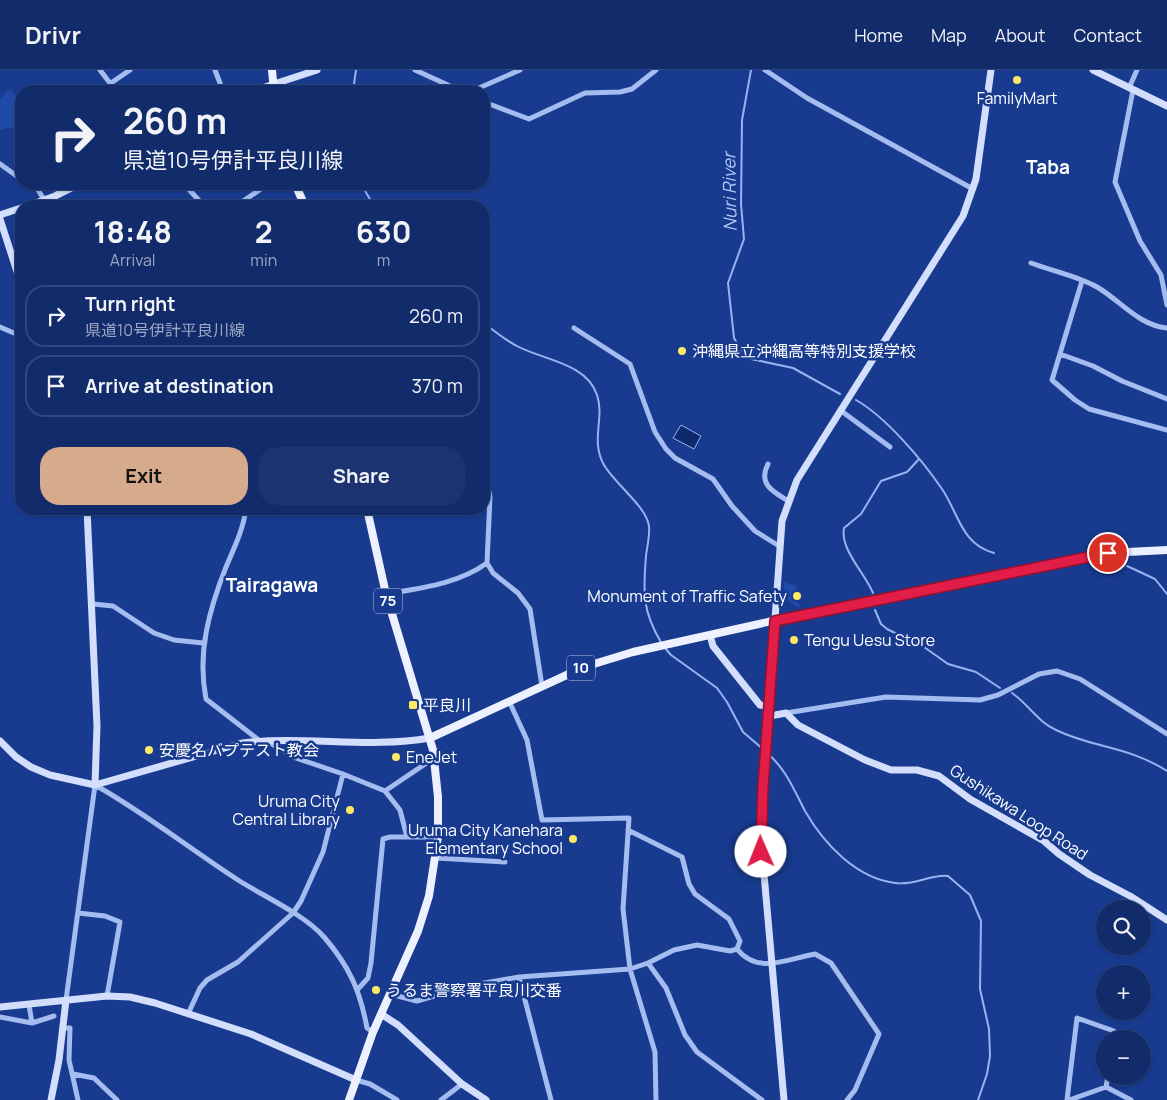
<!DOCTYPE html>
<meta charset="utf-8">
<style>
body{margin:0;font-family:Manrope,"Noto Sans JP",sans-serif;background:#1b3471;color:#f1f3f6;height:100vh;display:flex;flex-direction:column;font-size:19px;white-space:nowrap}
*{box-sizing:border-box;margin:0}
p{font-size:16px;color:#9ca7c1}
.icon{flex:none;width:28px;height:28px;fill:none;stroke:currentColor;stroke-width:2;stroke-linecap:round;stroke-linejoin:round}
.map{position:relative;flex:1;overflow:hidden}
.side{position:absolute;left:15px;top:130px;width:475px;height:315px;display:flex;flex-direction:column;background:#122c6b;border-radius:20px;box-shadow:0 1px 4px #0004,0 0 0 1px #31487e}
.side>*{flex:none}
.guide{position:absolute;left:15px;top:15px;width:475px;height:105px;border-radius:20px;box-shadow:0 1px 4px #0004,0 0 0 1px #31487e;background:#122c6b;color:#f1f3f6;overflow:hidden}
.fabs{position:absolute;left:1096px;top:830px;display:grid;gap:10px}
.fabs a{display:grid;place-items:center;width:55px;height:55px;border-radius:50%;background:#122c6b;box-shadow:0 1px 4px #0004,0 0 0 1px #31487e;font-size:25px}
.pin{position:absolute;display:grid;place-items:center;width:42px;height:42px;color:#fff;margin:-21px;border:2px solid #fff;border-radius:50%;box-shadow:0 1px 5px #0007}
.me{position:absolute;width:55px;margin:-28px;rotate:359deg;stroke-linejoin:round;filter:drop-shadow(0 0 4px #0008)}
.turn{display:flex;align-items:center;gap:18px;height:105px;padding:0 25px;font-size:22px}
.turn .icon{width:65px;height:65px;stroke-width:2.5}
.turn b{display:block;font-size:35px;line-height:42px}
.eta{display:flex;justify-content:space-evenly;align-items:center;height:85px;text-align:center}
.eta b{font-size:30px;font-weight:700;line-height:35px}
.primary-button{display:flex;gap:10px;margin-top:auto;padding:10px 25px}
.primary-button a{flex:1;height:58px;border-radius:20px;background:#d6ab8b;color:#111;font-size:20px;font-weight:700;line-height:58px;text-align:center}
.primary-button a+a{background:#1b3471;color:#f1f3f6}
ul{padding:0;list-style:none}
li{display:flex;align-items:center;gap:15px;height:62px;margin:0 10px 8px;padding:0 15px;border:2px solid #31487e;border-radius:20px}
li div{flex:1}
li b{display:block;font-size:19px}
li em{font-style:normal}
header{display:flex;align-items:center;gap:30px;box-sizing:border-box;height:70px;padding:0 25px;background:#122c6b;border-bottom:1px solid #31487e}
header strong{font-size:24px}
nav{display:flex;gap:28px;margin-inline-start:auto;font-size:18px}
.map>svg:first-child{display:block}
.green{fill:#204aa8}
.water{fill:#0f2a6c;stroke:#97b4f2}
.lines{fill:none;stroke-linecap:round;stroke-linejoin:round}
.stream{stroke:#97b4f2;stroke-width:2}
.street{stroke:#a4bcef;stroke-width:5}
.secondary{stroke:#d2defb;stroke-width:7}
.primary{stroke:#edf1ff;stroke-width:8}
.route-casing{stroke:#92132f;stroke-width:12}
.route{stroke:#e11d48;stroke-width:9}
.poi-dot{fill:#ffe863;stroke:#183b8f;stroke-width:2}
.labels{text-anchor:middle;stroke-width:5;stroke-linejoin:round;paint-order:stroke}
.shield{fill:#183b8f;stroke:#bac4dd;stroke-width:1}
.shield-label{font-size:15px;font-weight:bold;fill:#fff}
.poi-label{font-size:16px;fill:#fff;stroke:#183b8f;text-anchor:start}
.street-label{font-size:16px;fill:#fff;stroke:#183b8f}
.water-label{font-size:18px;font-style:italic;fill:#b0c6f6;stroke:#183b8f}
.quarter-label{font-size:19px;font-weight:bold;fill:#fff;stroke:#183b8f}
</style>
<header>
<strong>Drivr</strong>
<nav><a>Home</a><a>Map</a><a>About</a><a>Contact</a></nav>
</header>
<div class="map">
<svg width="1167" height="1030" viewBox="0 0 1167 1030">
<rect width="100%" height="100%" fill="#183b8f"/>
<!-- green -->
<path class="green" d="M10,19L21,31V65L11,57L0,60V29Z
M784,512L796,516L800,537H797L784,528Z"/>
<!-- water -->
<path class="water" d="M681,355L701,366L694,379L673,368Z"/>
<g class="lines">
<!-- stream -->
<path class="stream" d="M751,0L742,50L741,134L744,169L728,213L734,268L744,285L751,289L793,298L840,324
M353,21L356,0
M361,114L374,136
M484,253C494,261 504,269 515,275C541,290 586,292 597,325C605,348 590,370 604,395C615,414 646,436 649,456C650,466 647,477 646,486C643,523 642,541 662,574
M856,330C886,347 923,391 942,419C959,444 961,474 994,483
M1127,496L1155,509L1167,524
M873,523C865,503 840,480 844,458L861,444L881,411L907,402L919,389
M875,540L881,554L887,559L924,577L948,594L976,602L1000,618
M665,578L671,585L717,618L727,632L743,662L764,680
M1012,623C1028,634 1038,652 1056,660C1093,678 1128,676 1167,701
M767,683C786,699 794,720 805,741C824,774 856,808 895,813C914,816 931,804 948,806L970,825L981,851L980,919L989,959L990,986L987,1004L978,1030"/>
<!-- street -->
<path class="street" d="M100,0L116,21
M215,0L223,21
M415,0L461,21
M765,0L807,28L973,119
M111,13L130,0
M1129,18L1137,0
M1133,20L1115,112L1140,171L1161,205L1167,235
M472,21L520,0
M484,32L529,49L585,23L620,22L632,19L656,0
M0,94L21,109
M28,114L32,117L36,116L44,130
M184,114L204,136
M236,136L268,114
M1031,193C1052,201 1078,206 1097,217C1121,231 1138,255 1167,258
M1082,211L1052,310L1075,330L1089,339L1167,360
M0,257L21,266
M574,258L630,294L655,362L666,379L675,388L713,409L732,436L755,461L779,476
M1060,284L1093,296L1122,311L1167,329
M840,340L890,377
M768,394C758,414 772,421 788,431
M484,399L490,427L487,493L493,503L518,523L530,539L542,616
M246,439C243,460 234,478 226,497C209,540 197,583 206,629L260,671
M386,524C421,518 458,514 487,493
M93,534L113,536L154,563L174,570L203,573
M509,631L527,670L542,750L629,748L623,839L630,899L655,982L656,1030
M786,643L886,627L980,630L998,625L1039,604L1057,601L1080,609L1167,664
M267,671L296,688L343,704L385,721L434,688
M385,721L400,740L407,767
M628,760L682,787L689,814L695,824L729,849L740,871L737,879
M436,788L505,792
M78,843L105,846L120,852L107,926
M737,879C758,905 787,889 815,884L831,893L879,964L855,1020L847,1030
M648,893L666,918L685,965L697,982L762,1030
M519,907L551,1030
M358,919L368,908L371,893L383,769L390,767H438
M390,924L417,931L468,916L519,907L630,899L648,893L674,880L697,875L730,881L737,879
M66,930L95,715C145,743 190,779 238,810C263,826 305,845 324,867C349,896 360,920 367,958L373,962
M29,935L32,953
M188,944L200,918L207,910L238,892L293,843L301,831L323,782L343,704
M0,947L32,953L54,946
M63,958H70L69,990L78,1030
M73,1004L94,1008L117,1030
M356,1010L370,1014L397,1030
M1106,1017L1108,1006
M441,1030L462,1014
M1067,1030L1077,948L1114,961L1113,969
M1069,1030L1106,1017L1131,1030"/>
<!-- secondary -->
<path class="secondary" d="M1093,0L1167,36
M253,21L317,0
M27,136L55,126L79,114
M0,145L21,138
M0,149L21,214
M87,439L97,656L95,715
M710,565L713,576L760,635L770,637
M770,646L786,643L798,655L865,690L891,700H917L939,706L970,729L1044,771L1059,784L1090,805L1130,826L1167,850
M0,671L16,687L31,697L50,705L95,715L242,673C304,665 368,679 430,668
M0,937L107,926L130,927L155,933L251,964L356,1010
M381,944L398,955L462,1014L486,1030
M51,1030L59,990L66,930
M784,1030L761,770L763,717L782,451L797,410L963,146L976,109L991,0"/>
<!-- primary -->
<path class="primary" d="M272,0L274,21
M295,114L305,136
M430,668L584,597L633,582L790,547L1108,483L1167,480
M349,1030L373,962L418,861L429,826L438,767V727L433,680L386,524L367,439"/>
</g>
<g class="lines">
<!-- route casing -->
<g class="route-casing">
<path id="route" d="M761,782L763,717L775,551L1108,483"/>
</g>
<!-- route -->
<use href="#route" class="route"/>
</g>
<!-- markers -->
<g class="poi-dot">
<circle cx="1017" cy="10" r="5"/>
<circle cx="682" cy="281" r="5"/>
<circle cx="797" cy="526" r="5"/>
<circle cx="794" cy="570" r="5"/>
<rect x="408" y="630" width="10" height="10" rx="2.5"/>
<circle cx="149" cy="680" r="5"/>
<circle cx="396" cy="687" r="5"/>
<circle cx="350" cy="740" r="5"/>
<circle cx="573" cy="769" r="5"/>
<circle cx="376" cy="920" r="5"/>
</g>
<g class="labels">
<!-- shield labels -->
<g class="shield">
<rect x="374" y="518.5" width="28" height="25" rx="4"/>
<rect x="567" y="585.5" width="28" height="25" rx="4"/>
</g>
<g class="shield-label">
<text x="388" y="536">75</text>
<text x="581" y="603">10</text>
</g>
<!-- poi labels -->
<g class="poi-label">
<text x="1017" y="34" text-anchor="middle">FamilyMart</text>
<text x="692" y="287">沖縄県立沖縄高等特別支援学校</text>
<text x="787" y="532" text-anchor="end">Monument of Traffic Safety</text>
<text x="804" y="576">Tengu Uesu Store</text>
<text x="423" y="641">平良川</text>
<text x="159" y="686">安慶名バプテスト教会</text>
<text x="406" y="693">EneJet</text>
<text x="340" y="737" text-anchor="end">Uruma City<tspan x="340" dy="18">Central Library</tspan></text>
<text x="563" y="766" text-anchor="end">Uruma City Kanehara<tspan x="563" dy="18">Elementary School</tspan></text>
<text x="386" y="926">うるま警察署平良川交番</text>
</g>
<!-- street labels -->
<g class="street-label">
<text transform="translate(1019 742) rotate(33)" y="6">Gushikawa Loop Road</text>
</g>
<!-- water labels -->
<g class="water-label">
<text transform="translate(730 122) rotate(-91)" y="6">Nuri River</text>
</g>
<!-- quarter labels -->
<g class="quarter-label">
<text x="1048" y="104">Taba</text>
<text x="272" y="522">Tairagawa</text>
</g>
</g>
</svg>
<div class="fabs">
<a><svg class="icon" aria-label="search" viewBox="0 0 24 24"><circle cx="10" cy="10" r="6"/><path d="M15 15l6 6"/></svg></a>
<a>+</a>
<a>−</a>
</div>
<div class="pin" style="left:1108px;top:483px;background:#d93025"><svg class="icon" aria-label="arrive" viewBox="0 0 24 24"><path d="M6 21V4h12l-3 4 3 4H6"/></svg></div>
<svg class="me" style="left:761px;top:782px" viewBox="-20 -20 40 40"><circle r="19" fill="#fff"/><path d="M0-13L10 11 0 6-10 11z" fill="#e11d48"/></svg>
<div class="guide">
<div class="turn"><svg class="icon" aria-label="right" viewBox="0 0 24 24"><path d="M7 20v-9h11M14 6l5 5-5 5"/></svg><div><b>260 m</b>県道10号伊計平良川線</div></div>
</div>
<section class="side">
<div class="eta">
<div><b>18:48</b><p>Arrival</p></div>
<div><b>2</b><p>min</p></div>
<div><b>630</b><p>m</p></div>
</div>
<ul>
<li><svg class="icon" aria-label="right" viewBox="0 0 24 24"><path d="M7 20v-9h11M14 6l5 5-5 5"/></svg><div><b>Turn right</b><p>県道10号伊計平良川線</p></div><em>260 m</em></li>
<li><svg class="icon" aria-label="arrive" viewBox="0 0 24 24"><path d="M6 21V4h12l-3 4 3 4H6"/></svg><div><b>Arrive at destination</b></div><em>370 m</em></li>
</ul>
<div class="primary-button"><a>Exit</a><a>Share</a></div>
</section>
</div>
